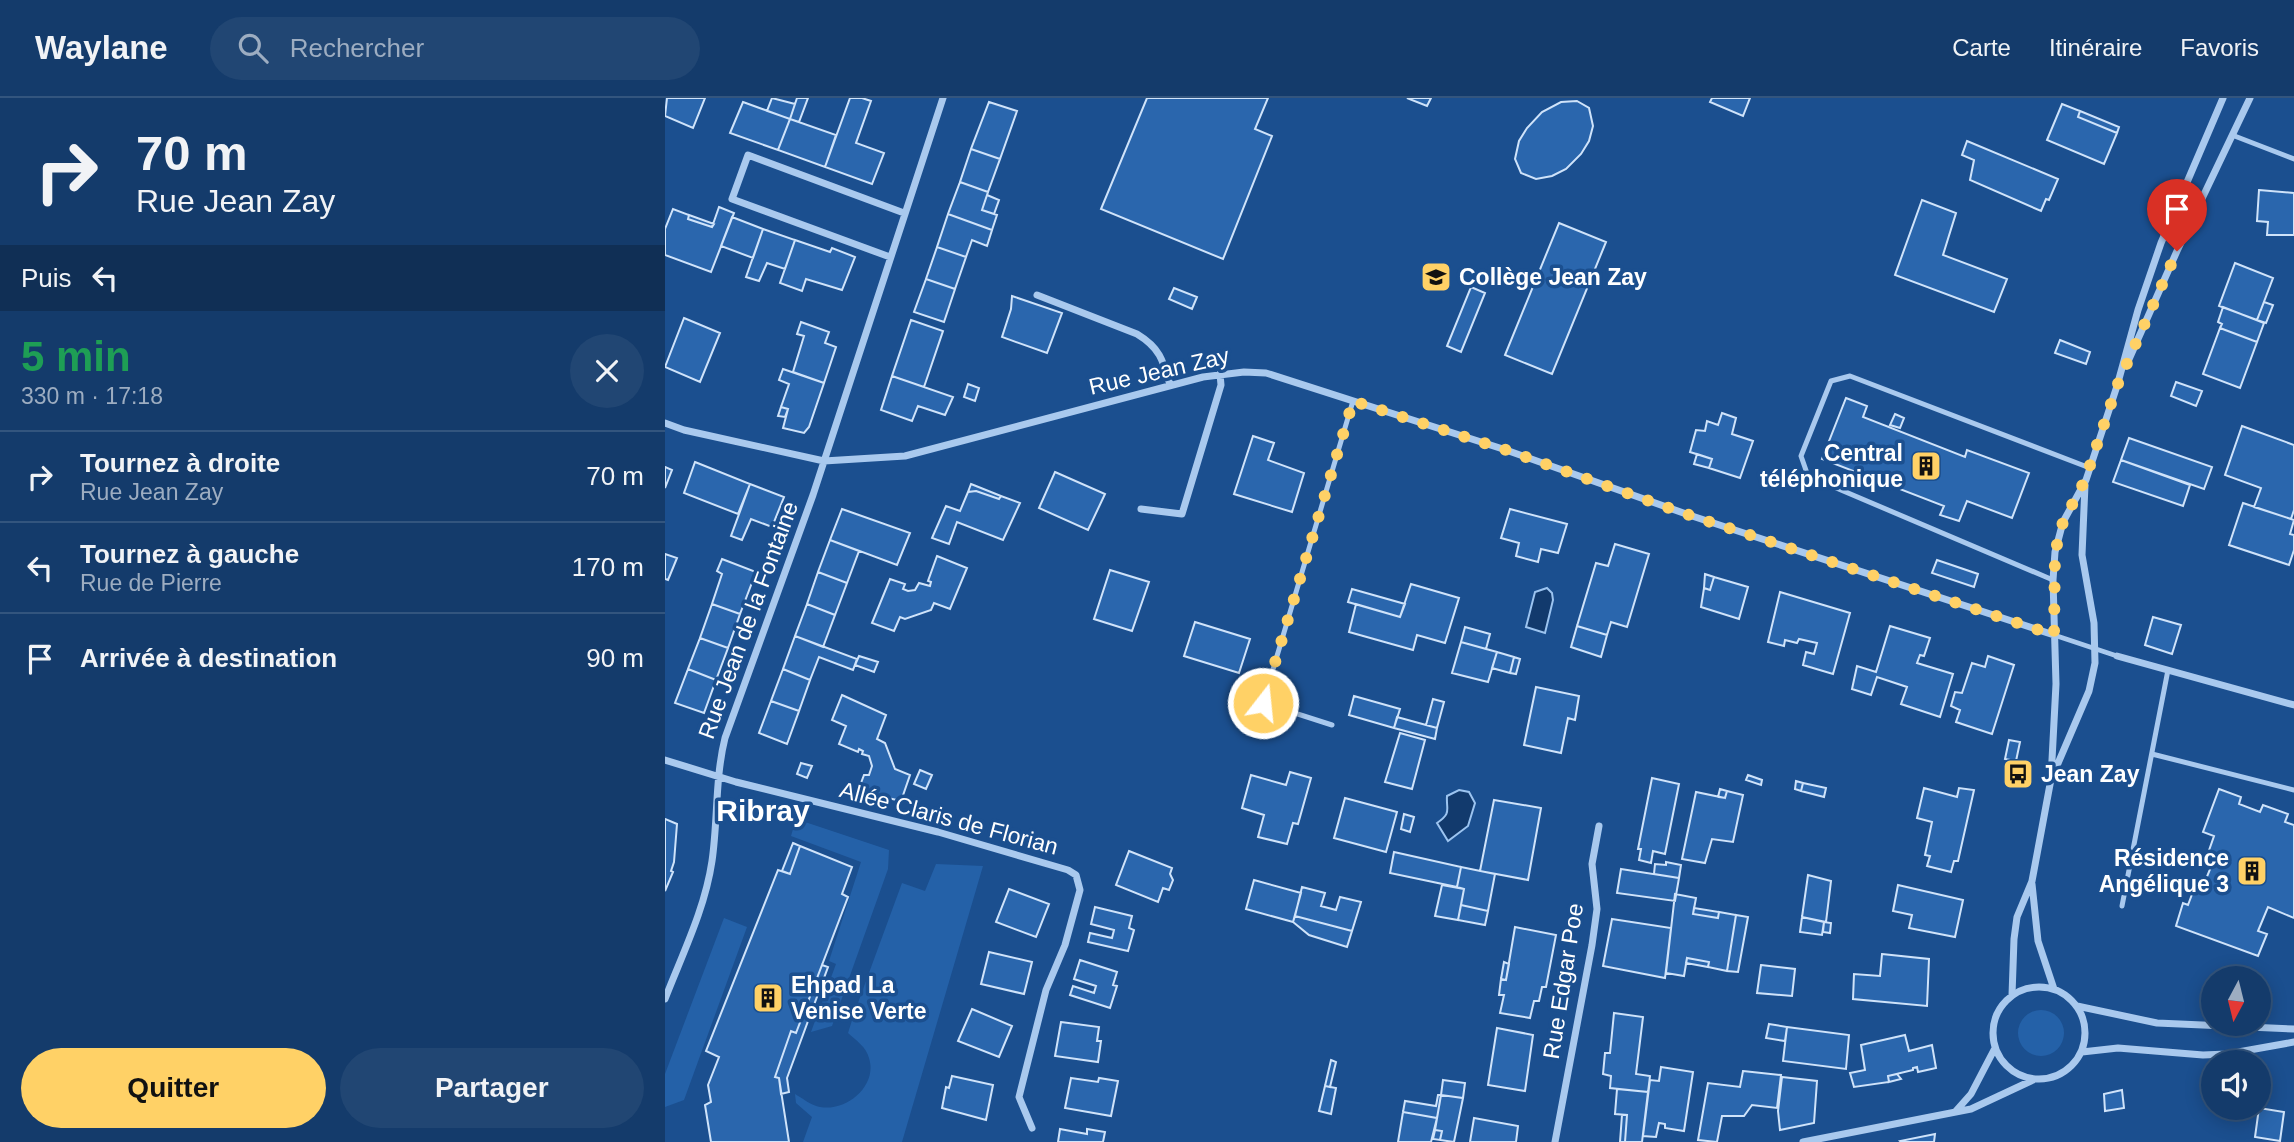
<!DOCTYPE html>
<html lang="fr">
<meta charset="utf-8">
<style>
body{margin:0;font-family:Arial,sans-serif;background:#214673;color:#f1f3f6;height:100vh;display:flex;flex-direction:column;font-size:26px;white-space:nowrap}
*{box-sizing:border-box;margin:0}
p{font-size:23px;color:#9dadc1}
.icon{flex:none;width:38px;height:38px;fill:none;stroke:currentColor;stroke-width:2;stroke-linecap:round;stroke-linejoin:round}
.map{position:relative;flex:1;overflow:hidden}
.panel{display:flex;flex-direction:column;background:#143b6b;width:665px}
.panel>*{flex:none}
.top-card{background:#143b6b;color:#f1f3f6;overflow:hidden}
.needle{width:46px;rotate:187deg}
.controls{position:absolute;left:1536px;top:868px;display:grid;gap:14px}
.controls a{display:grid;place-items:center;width:70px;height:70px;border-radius:50%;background:#143b6b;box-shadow:0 4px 18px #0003,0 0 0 2px #33557e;font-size:35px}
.pin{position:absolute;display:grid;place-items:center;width:60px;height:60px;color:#fff;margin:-72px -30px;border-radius:50% 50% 50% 0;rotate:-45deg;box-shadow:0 0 7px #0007}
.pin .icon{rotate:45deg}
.me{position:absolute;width:77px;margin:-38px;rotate:16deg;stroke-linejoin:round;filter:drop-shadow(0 0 5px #0008)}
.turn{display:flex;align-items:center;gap:24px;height:147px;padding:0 21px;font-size:32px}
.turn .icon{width:91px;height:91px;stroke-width:2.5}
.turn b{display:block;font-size:49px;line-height:60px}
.then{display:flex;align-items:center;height:66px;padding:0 21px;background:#0003;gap:14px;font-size:26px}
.round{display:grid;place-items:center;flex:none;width:74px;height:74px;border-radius:37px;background:#214673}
.overview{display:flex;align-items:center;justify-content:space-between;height:119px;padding:0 21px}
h1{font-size:42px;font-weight:700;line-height:52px;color:#1e9e55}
.button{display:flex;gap:14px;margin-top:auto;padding:14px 21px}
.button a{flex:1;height:80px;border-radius:42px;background:#ffd166;color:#111;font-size:28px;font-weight:700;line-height:80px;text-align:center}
.button a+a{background:#214673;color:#f1f3f6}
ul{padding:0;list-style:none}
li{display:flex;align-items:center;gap:21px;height:91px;padding:0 21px;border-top:2px solid #33557e}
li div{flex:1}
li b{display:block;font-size:26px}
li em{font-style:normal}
header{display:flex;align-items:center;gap:42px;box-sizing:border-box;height:98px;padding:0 35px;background:#143b6b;border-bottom:2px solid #33557e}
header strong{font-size:33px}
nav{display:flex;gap:38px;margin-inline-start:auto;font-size:24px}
.search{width:490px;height:63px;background:#214673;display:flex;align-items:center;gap:18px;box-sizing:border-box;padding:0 24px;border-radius:38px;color:#9dadc1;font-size:26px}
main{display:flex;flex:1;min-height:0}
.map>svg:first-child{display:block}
.green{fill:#2461a8}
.water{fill:#123a6d;stroke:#9cc4f0;stroke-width:2}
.building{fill:#2a66ad;stroke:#cfe3fa;stroke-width:2}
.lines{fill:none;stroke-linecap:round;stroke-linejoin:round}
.service{stroke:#a9c9ee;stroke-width:5}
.minor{stroke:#a9c9ee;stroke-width:7}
.route{stroke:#ffd166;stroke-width:12;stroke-dasharray:0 21.6}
.labels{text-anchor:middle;stroke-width:7;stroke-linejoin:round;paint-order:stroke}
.poi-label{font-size:23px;font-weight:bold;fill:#fff;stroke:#1b4f8f;text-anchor:start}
.street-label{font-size:23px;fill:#fff;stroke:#1b4f8f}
.district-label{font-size:30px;font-weight:bold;fill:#fff;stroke:#1b4f8f}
</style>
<header>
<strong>Waylane</strong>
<div class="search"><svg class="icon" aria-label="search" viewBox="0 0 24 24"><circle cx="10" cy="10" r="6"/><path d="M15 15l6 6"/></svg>Rechercher</div>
<nav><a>Carte</a><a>Itinéraire</a><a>Favoris</a></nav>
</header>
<main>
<section class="panel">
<div class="top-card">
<div class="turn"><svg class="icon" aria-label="right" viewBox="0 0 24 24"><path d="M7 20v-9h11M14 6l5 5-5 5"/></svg><div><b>70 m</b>Rue Jean Zay</div></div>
<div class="then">Puis<svg class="icon" aria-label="left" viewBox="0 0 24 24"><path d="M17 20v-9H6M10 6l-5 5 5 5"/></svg></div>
</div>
<div class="overview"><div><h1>5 min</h1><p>330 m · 17:18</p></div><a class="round"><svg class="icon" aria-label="close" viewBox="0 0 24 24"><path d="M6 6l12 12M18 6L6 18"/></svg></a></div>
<ul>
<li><svg class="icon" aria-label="right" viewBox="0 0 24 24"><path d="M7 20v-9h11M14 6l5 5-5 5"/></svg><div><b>Tournez à droite</b><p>Rue Jean Zay</p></div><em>70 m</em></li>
<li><svg class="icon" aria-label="left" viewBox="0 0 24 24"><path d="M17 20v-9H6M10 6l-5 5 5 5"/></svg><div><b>Tournez à gauche</b><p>Rue de Pierre</p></div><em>170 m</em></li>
<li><svg class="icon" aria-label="arrive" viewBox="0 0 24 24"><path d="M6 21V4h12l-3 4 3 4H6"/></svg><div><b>Arrivée à destination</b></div><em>90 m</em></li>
</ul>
<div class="button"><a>Quitter</a><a>Partager</a></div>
</section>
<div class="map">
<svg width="1629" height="1044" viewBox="0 0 1629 1044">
<rect width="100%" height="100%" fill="#1b4f8f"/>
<!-- green -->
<path class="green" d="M131,721L224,752L223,771L167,928L146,934L171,866L164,863L196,764L126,738Z
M271,766L318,768L237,1044H138L147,1019L131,1005L130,996C137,1000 147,1008 155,1009C181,1014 213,988 204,960C201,949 192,943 183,935L190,913L237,785L260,793Z
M59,820L82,829L19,1002L0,1009V976Z
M1353 935a23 23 0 1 1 46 0a23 23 0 1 1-46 0Z"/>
<!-- water -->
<path class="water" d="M882,490L887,495L888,502L880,535L861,529L870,494Z
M794,692L804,694L810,705L803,728L783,743L772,725C787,715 781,712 782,698Z"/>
<!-- building -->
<path class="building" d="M2,0H40L28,30L0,18Z
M107,0L130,6L125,21L102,13Z
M132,0H143L134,24L125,21Z
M185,0H197L206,3L191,45L219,55L207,86L160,69Z
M482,0H603L590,31L607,38L558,161L436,111Z
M742,0H766L762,8Z
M1047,0H1085L1078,18L1045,4Z
M912,3L924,10L928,28L924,43L916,56L901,71L887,78L871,81L856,75L850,61L854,43L862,30L877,14L896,4Z
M78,4L125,21L113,52L65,35Z
M324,4L352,13L335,61L306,51Z
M1397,6L1415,13L1413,19L1452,35L1439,66L1382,42Z
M1415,13L1454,29L1452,35L1413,19Z
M125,21L171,37L160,69L113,52Z
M1302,43L1393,81L1384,102L1381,101L1376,113L1305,82L1309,62L1297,57Z
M306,51L335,61L323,94L295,84Z
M295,84L323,94L317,112L332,117L327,132L283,116Z
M1594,92L1629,95V137H1602L1603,124L1592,123Z
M322,97L334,102L329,116L317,112Z
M1257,102L1291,115L1278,157L1342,181L1329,214L1230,177Z
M54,109L69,115L46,174L0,157V131L8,111L24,117L23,121L47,129Z
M283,116L327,132L322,148L307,142L301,159L272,149Z
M24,117L49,126L47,129L23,121Z
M67,119L98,131L88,160L56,148Z
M894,125L941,144L887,276L840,257Z
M98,131L130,142L120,171L102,165L94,183L81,179Z
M130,142L165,154L167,150L190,159L177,192L141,181L137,193L115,185Z
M272,149L301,159L290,191L261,181Z
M1570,165L1608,180L1592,222L1554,208Z
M261,181L290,191L279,224L249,214Z
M806,189L820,195L796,254L782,248Z
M509,190L532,199L527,211L504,201Z
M347,198L397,215L382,255L337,239L346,211Z
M1599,204L1608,207L1601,225L1592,222Z
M1558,209L1599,225L1592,244L1555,230L1557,226L1553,224Z
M19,220L55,235L35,284L0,269Z
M246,222L278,233L259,289L227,278Z
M136,224L164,234L160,245L171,249L159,285L128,274L139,238L132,236Z
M1555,230L1592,244L1575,290L1538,276Z
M1395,242L1425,254L1421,266L1390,255Z
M118,271L159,285L144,329L139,335L118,330L123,311L116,309L124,286L114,282Z
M227,278L288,299L280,317L253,308L247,323L216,312Z
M1511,284L1537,293L1531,308L1506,298Z
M303,286L314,290L310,303L299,299Z
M1181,300L1202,308L1198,319L1300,359L1302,352L1364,375L1347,420L1302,403L1294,423L1275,417L1279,408L1157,361Z
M116,309L123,311L120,319L113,318Z
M1057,315L1071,320L1067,336L1088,343L1075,380L1044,370L1047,361L1025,354L1031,332L1040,333L1042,323L1053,327Z
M1230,316L1239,320L1235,330L1225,327Z
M1577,328L1629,347V412L1626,421L1589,409L1596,390L1560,377Z
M588,338L609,345L603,362L639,375L627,414L569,396Z
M1464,340L1547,369L1539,391L1456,362Z
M1032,356L1047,361L1044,370L1029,366Z
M1456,362L1525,387L1518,408L1448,384Z
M30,364L85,386L73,416L19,395Z
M0,369L7,372L0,390Z
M390,374L440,396L423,432L374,410Z
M85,386L119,399L107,429L86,421L77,442L66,438Z
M306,386L336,398L334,401L311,393L303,394Z
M311,393L334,401L336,398L355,405L338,442L292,424L284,446L267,440L281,408L295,413L303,394Z
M1578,405L1629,422L1625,436L1629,437V452L1624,467L1564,447Z
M177,411L245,435L232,467L165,442Z
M845,411L902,426L893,455L876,451L873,464L851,458L854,445L836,440Z
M165,442L194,453L182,485L153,474Z
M950,446L984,456L962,529L946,524L942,537L912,528L931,465L943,468Z
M0,456L12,460L3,482L0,481Z
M272,458L302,470L285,511L269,505L266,512L240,521L235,519L229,533L207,525L225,481L240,486L238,491L243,493L250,492L254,485L265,488L266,484L263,483Z
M57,461L91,474L75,516L47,506L57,476L52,473Z
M1272,462L1313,476L1309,489L1267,475Z
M445,472L484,484L467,533L429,521Z
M153,474L182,485L170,517L142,506Z
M1040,476L1049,479L1045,492L1039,490Z
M1049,479L1083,489L1074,521L1036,509L1039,490L1045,492Z
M746,486L794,500L780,545L752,537L748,552L684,534L691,506L735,519Z
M687,491L740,506L735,519L683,504Z
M1115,494L1185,515L1168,576L1138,567L1141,554L1149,556L1152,545L1134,541L1132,545L1120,542L1119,548L1103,544Z
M47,506L75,516L63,550L35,540Z
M142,506L170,517L158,549L130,538Z
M1488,519L1516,527L1507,556L1480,547Z
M530,524L585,541L574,575L519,558Z
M912,528L942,537L936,559L906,549Z
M1225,528L1265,540L1259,558L1255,557L1252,565L1288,576L1275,619L1236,606L1242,589L1212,579L1206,597L1187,591L1192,568L1211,574Z
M800,529L825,536L821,551L796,544Z
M130,538L192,561L188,572L154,559L145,582L118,571Z
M35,540L63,550L51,582L23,571Z
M796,544L832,554L823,584L787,575Z
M832,554L849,559L845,575L827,570Z
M194,558L213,564L209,574L190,567Z
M1323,558L1349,567L1327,636L1291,624L1295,612L1286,608L1290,594L1297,595L1307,565L1320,569Z
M849,559L855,561L851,576L845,575Z
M23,571L51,582L39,615L10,605Z
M118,571L145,582L134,613L106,603Z
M871,589L914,598L910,622L903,620L896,655L859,647Z
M177,597L221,617L212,641L220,645L230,671L245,677L236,703L193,693L199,677H204L207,668L204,658L197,656L198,653L194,651L193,654L174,646L181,628L167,622Z
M689,598L735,611L729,630L684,617Z
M768,601L779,604L772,630L761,627Z
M106,603L134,613L122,646L94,635Z
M732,619L772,630L770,641L729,630Z
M735,635L760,642L747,691L720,684Z
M1344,642L1355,644L1351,663L1340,661Z
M136,665L147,668L142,680L132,676Z
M255,672L267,677L261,691L249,686Z
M625,674L646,680L633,726L628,725L622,746L593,739L599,717L577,710L586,677L621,687Z
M1083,677L1097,682L1096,687L1081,682Z
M987,680L1014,686L1000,756L988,753L986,765L974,762L976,751H973Z
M1131,683L1138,685L1136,693L1130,691Z
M1138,685L1161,690L1159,699L1136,693Z
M1259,690L1292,699L1294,690L1309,692L1293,763H1289L1286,774L1262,768L1265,758L1260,757L1267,724L1252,720Z
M1055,691L1062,693L1060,700L1053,699Z
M1554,691L1576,699L1574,706L1595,714L1598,707L1623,716L1620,724L1629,727V820L1603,809L1593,833L1602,836L1593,858L1511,828L1518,805L1523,807L1532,783L1539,786L1548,764L1541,761L1549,738L1538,734Z
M1062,693L1078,697L1068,744L1047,741L1040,765L1017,761L1031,694L1060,700Z
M680,700L732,714L721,754L669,740Z
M829,702L876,710L863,782L815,773Z
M739,716L749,719L745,734L736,731Z
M0,721L12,726L9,764L6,773L8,774L0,793Z
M128,745L135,748L125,776L117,773Z
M135,748L187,769L177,796L183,799L131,935L126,933L110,979L114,980L124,1044H46L40,1007L46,1004L43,987L54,959L41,953L113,772L125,776Z
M464,753L507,770L505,776L508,782L504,792L498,790L493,804L451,787Z
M729,754L796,769L792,789L725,775Z
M1001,764L1016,767L1014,780L989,776L990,766L1001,767Z
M796,769L830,776L823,813L796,807L799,791L792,789Z
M956,771L1014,780L1010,803L952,795Z
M1143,777L1166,783L1161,824L1137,819Z
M589,782L636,795L628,824L581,811Z
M777,787L799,791L793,822L770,818Z
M1233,787L1298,802L1290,839L1244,830L1247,817L1228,813Z
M637,789L660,795L656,808L671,812L675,799L696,804L687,833L630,818Z
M344,791L384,806L371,839L331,824Z
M1010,796L1031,800L1028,816L1053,820L1054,814L1071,817L1062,873L1043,869L1044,864L1022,860L1019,878L1001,875Z
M796,807L823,813L820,827L793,822Z
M430,809L467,818L464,830L469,832L463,853L423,844L425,835L447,840L449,832L426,826Z
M1029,810L1054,814L1053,820L1028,816Z
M1071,817L1083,819L1073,874L1062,873Z
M630,818L687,833L682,849L644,837L628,824Z
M1137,819L1159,824L1157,837L1135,834Z
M947,821L1006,830L1000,880L938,868Z
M1159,824L1166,825L1165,835L1158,834Z
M850,829L891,837L881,889H877L874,903H869L865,920L835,915L839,897H834L836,881L841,882Z
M324,854L367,864L359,896L316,886Z
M1217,856L1264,861L1262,908L1188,901L1189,876L1215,878Z
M1022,860L1044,864L1043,869L1021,865Z
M415,862L452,874L448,887L452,888L445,910L405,897L408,888L429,895L431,888L409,881Z
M839,864L844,866L841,882L836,881Z
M157,867L163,869L122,980L124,994L116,996L114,980L110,979L126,933L131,935Z
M1096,867L1130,871L1127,898L1092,895Z
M307,911L347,928L334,959L293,943Z
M949,915L978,919L971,976L985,978L983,994L945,990L946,978L938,976L940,955H945Z
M396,924L434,929L432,943H436L433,964L390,958Z
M1104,926L1122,929L1120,943L1101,940Z
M1122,929L1184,937L1181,971L1118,963Z
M832,930L868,937L860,993L823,987Z
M1240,937L1244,953L1267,947L1271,970L1253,974L1252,969L1248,970V972L1223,978L1224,984L1189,989L1185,975L1200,972L1196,947Z
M666,962L671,964L665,989L660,988Z
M1600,968L1595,1002H1594V969Z
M996,969L1028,974L1019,1033L1000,1030V1026L994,1025L991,1039L978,1038L985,982L994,983Z
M1078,973L1116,977L1112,1010L1087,1007L1079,1018H1057L1052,1044L1033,1042L1043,985L1075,989Z
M1232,976L1236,981L1224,984L1223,978Z
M287,978L328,987L321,1022L277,1010L281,989L284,990Z
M1117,979L1152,983L1149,1025L1115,1032L1113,1013Z
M406,980L433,984L434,980L453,983L446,1018L400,1010Z
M778,982L800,985L798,1000L776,997Z
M660,988L671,990L666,1016L654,1013Z
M952,991L983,994L977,1044H960L962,1017L950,1016Z
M1457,992L1459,1010L1440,1013L1439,996Z
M773,997H776L772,1020L738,1014L740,1003L771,1008Z
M776,997L798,1000L789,1044L775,1042L777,1033L770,1032Z
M1594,1010L1619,1014L1615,1043L1590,1039Z
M738,1014L772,1020L766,1044H733Z
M957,1017H962L960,1044H955Z
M809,1020L853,1028L851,1044H805Z
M395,1031L422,1036V1031L440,1034L438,1044H393Z
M770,1032L777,1033L775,1042L768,1041Z
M1270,1036L1269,1044H1236L1235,1043Z"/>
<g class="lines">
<!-- service -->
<path class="service" d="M1567,37L1629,61
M1388,482L1143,378L1136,358L1166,283L1185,278L1425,370
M1389,537L1452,558
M667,627L598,605L688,303
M1487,656L1629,692
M1457,808L1503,572"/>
<!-- minor -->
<path class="minor" d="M225,159L67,101L83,57L239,115
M372,197L472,236C495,250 498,262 505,287
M1461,268L1512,153L1585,0
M0,325L19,332L159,363L240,358L538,279L579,274L601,275L841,352L1024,417L1389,537
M476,411L517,416L556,287L555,276
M1452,558L1629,607
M0,662L71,684L273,734L403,772L411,777L415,792L400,847L381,892L354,999L367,1030
M1388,677L1424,593L1430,565L1429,525L1417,457L1420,387
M1367,786L1373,843L1389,891
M1328 935a46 46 0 1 1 92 0a46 46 0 1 1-92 0Z
M1347,897L1349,841L1352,819L1367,783L1386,681L1391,586L1388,482L1390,454L1398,424L1421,382L1452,288L1473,212L1496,145L1558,0
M0,901C17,857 40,811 47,763C53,722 50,680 60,640L148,397L278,0
M1412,908L1492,925L1629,931
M1417,954L1453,950L1538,957L1562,956L1629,944
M1290,1014L1306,996L1330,950
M890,1044L927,847L932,811L927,766L934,728
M1138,1044L1306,1011L1368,982"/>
</g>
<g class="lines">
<!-- route -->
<path class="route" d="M598,605L688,303L841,352L1024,417L1389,537L1390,454L1398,424L1420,382L1452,288L1512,153"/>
</g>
<!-- icons -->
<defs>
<g id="school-square" transform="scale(1.575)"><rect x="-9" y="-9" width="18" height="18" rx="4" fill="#ffd166" stroke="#1b4f8f"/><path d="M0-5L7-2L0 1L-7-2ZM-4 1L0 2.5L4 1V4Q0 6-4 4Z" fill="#111"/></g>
<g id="building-square" transform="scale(1.575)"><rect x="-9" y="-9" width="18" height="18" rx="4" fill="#ffd166" stroke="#1b4f8f"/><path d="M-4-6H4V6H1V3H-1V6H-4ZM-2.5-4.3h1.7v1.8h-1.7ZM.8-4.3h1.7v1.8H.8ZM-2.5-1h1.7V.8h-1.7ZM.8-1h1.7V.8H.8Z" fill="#111"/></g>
<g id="bus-square" transform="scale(1.575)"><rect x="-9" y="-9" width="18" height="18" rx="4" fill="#ffd166" stroke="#1b4f8f"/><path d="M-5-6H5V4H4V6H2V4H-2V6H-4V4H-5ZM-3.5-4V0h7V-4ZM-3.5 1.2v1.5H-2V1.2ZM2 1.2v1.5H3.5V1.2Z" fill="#111"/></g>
</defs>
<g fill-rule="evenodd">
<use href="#school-square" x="771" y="179"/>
<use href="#building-square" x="1261" y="368"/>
<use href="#bus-square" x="1353" y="676"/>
<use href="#building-square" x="1587" y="773"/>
<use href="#building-square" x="103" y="900"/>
</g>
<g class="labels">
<!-- poi labels -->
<g class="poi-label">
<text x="794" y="187">Collège Jean Zay</text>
<text x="1238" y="363" text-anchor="end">Central<tspan x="1238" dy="26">téléphonique</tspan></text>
<text x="1376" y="684">Jean Zay</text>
<text x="1564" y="768" text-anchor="end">Résidence<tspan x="1564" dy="26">Angélique 3</tspan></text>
<text x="126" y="895">Ehpad La<tspan x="126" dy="26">Venise Verte</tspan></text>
</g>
<!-- street labels -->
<g class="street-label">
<text transform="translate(494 273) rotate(-13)" y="8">Rue Jean Zay</text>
<text transform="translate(83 522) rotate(-70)" y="8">Rue Jean de la Fontaine</text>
<text transform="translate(284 720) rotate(15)" y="8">Allée Claris de Florian</text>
<text transform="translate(898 883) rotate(-81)" y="8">Rue Edgar Poe</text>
</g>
<!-- district labels -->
<g class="district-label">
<text x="98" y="723">Ribray</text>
</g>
</g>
</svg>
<div class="controls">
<a><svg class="needle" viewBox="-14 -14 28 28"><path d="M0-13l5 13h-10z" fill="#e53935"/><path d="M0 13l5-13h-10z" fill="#9dadc1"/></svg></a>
<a><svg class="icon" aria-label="sound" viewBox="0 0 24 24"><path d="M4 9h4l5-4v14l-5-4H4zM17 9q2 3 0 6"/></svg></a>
</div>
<div class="pin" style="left:1512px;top:153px;background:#d93025"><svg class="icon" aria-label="arrive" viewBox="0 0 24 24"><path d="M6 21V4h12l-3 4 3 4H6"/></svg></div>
<svg class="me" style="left:598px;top:605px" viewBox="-20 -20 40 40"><circle r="17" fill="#ffd166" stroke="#fff" stroke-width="3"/><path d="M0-11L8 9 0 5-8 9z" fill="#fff"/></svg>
</div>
</main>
